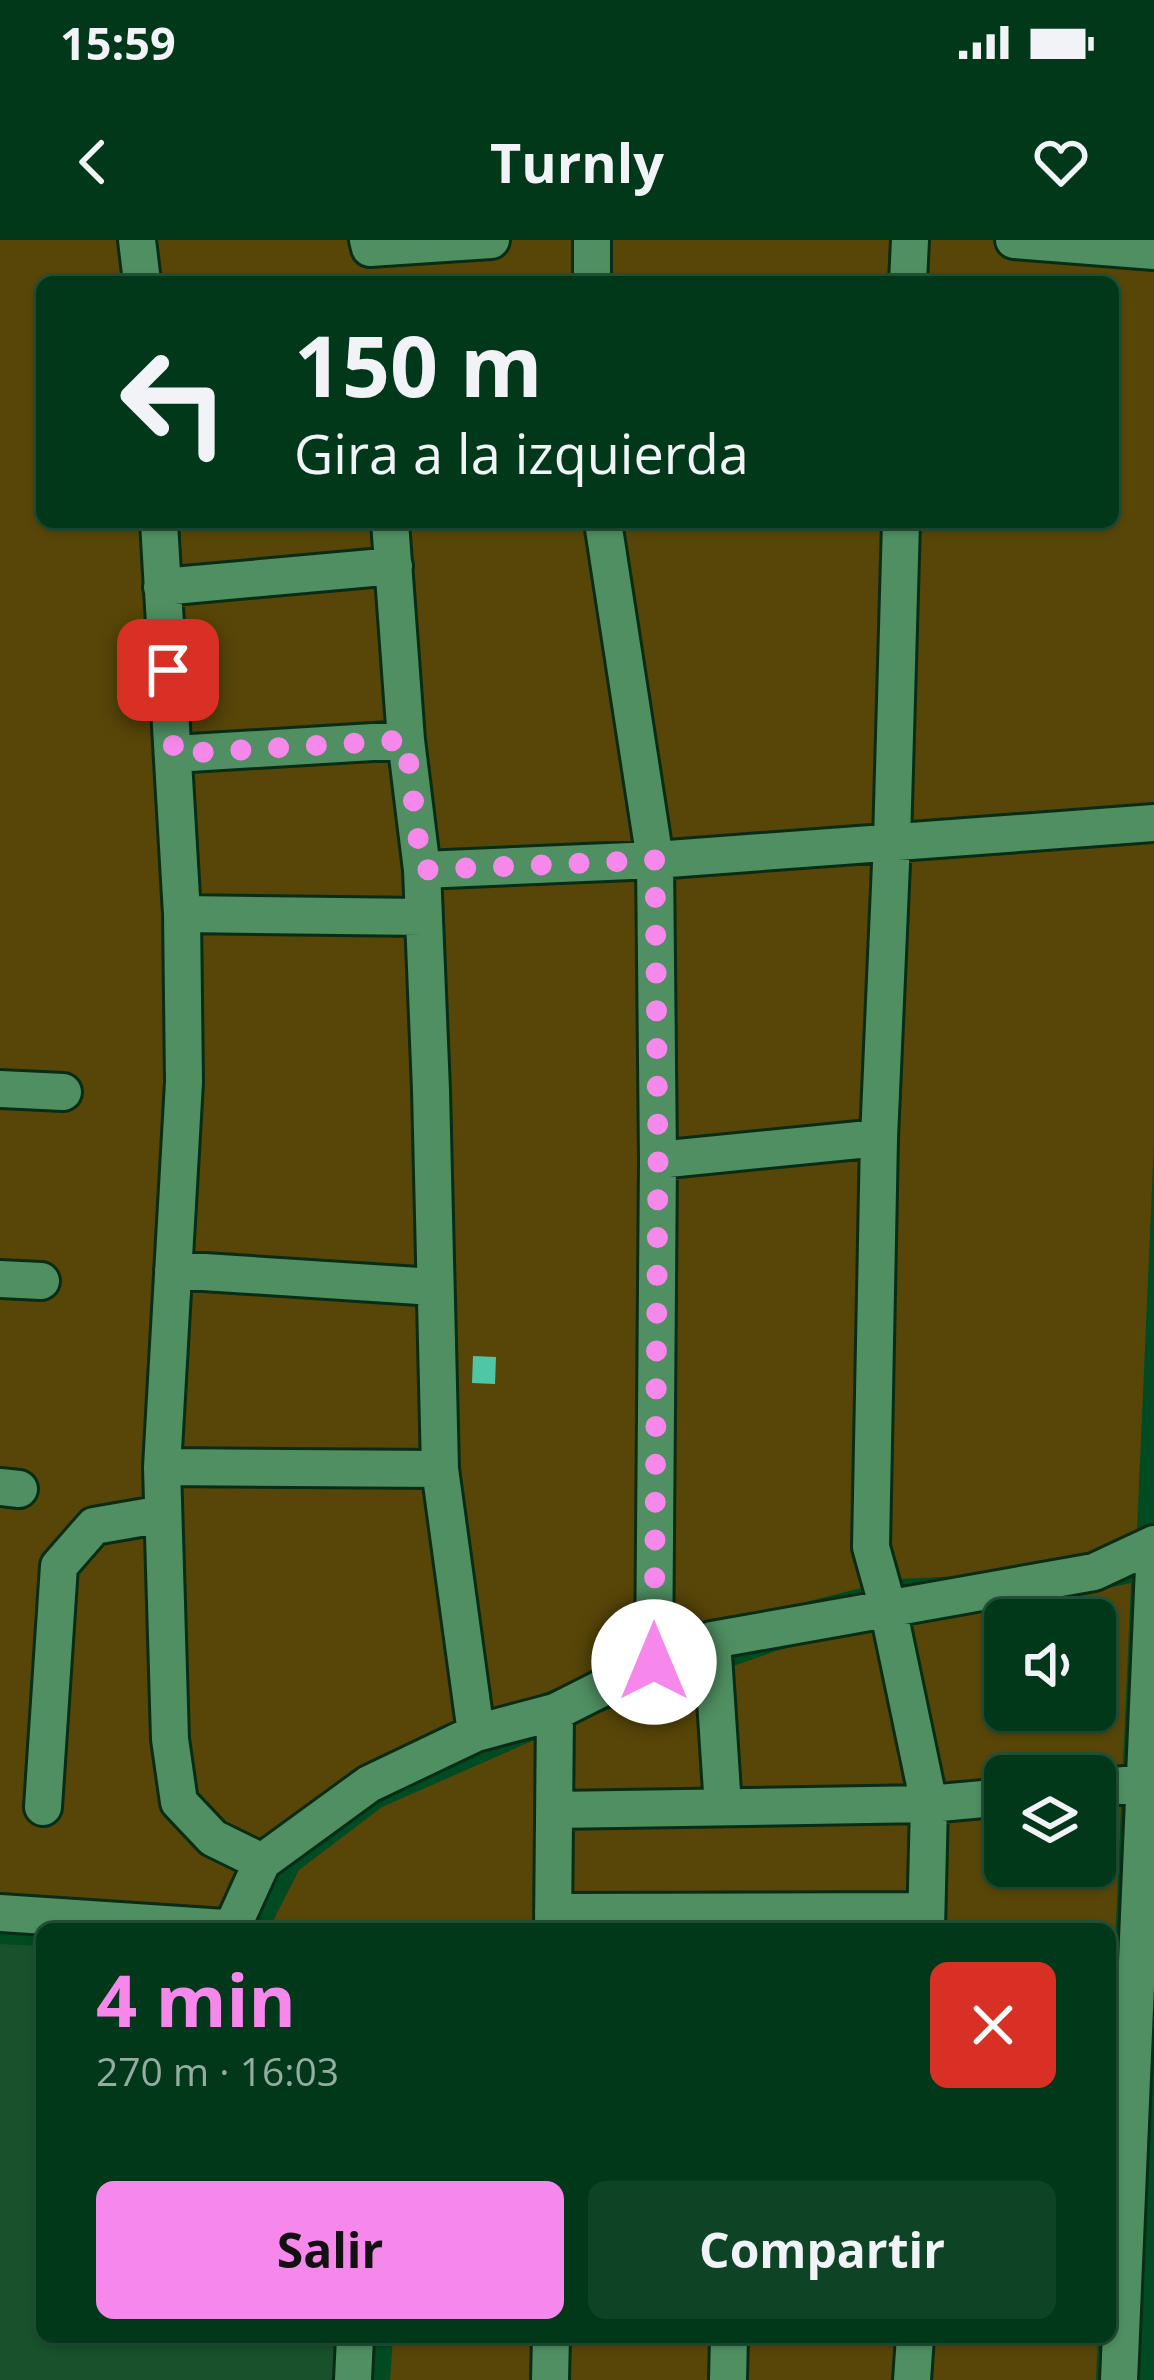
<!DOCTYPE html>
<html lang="es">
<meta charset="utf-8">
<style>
body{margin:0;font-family:"Open Sans",sans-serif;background:#0e4326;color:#f1f3f6;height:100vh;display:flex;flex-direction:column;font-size:45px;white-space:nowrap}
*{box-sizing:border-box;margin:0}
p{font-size:39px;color:#95aca2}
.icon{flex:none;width:66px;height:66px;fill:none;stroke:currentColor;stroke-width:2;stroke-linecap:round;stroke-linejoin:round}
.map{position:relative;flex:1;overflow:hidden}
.details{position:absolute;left:36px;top:1683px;width:1080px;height:420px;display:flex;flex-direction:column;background:#003819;border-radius:18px;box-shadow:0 3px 9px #0004,0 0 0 3px #225238}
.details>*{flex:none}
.banner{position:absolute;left:36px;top:36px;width:1083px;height:252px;border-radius:18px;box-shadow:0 3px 9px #0004,0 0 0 3px #225238;background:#003819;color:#f1f3f6;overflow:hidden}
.fabs{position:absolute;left:984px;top:1359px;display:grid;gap:24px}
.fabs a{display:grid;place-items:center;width:132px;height:132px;border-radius:18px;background:#003819;box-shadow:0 3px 9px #0004,0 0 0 3px #225238;font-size:60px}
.pin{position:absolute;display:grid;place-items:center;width:102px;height:102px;color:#fff;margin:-51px;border-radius:24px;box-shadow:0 6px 18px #0006}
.me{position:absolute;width:132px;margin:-66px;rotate:0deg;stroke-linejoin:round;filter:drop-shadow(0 0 9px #0008)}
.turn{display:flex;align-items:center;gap:42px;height:252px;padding:0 60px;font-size:54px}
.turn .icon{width:156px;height:156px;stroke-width:2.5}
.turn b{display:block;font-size:84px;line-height:102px}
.round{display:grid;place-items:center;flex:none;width:126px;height:126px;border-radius:18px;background:#0e4326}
.head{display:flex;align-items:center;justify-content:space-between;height:204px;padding:0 60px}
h1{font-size:72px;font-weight:700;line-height:90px;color:#f788eb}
.primary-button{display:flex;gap:24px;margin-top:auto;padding:24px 60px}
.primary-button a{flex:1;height:138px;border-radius:18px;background:#f788eb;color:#111;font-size:48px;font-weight:700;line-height:138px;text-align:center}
.primary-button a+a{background:#0e4326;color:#f1f3f6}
.status{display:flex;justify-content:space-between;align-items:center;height:84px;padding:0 60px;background:#003819;direction:ltr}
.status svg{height:33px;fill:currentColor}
header{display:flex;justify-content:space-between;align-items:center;height:156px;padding:0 60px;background:#003819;font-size:54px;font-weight:700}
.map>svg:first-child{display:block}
.built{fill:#19512c}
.green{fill:#584608;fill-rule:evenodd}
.building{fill:#4fc7a5}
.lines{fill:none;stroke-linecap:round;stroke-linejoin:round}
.minor-casing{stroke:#092c15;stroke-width:42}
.minor{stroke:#4f8f61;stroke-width:36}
.route{stroke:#f788eb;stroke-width:21;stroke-dasharray:0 37.8}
</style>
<div class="status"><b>15:59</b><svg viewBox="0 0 49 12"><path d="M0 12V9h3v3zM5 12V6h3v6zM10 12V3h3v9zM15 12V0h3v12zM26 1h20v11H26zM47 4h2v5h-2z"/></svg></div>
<header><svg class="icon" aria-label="back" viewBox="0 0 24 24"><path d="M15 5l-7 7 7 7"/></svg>Turnly<svg class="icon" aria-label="heart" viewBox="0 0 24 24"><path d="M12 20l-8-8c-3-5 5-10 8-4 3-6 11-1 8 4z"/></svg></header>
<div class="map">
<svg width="1154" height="2140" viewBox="0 0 1154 2140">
<rect width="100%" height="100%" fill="#004b21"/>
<!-- built -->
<path class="built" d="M0,1704L42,1706V2097H348L344,2140H0Z"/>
<!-- green -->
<path class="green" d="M0,0H1154V902L1137,1290L1092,1311L1029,1327L960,1336L898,1339L817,1359L682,1401L533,1457L356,1532L228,1673L0,1658ZM42,42H1113V282H42Z
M1131,1343L1110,1815V1689H347L332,1680L272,1683L299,1630L382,1567L582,1479L776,1411L890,1380L1075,1355ZM1005,1380H1095V1470H1005ZM1005,1536H1095V1626H1005Z
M393,2097H1098L1096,2140H390Z"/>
<!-- building -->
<path class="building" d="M473,1116L496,1117L495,1144L472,1143Z"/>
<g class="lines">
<!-- minor casing -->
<g class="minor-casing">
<path id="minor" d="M137,0L142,42
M368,0L370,8L491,0
M592,0V42
M1014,0L1154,11
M908,42L910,0
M159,282L182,674L184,842L162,1227L170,1499L179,1562L213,1598L262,1622
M390,282L406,500L422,630L431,850L440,1229L476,1493
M603,282L655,620L658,920L654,1422
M901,282L892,601L879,898L871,1307L888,1368L929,1564L926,1689
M162,347L394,326
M174,514L406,500
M422,630L655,620L1154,583
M182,674L424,677
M0,849L63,852
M658,920L879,898
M173,1030L434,1047
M0,1039L41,1041
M162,1227L440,1229
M0,1247L19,1249
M712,1400L723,1567
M1095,1548L1145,1543
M43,1567L59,1326L94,1286L163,1274
M554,1570L929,1564L1005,1557
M553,1672L926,1671
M0,1673L240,1689
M232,1688L262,1622L369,1544L476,1493L555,1472L654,1422L712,1400L1094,1332L1154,1304
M553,1689L555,1472
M353,2140L355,2097
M550,2140L551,2097
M728,2140L729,2097
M912,2140L915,2097
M1119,2140L1154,1327"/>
</g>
<!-- minor -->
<use href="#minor" class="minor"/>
</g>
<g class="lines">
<!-- route -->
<path class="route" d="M168,430L174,514L406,500L422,630L655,620L658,920L654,1422"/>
</g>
</svg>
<div class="fabs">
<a><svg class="icon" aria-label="sound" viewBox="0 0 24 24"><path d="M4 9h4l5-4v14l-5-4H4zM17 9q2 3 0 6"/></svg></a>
<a><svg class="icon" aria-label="layers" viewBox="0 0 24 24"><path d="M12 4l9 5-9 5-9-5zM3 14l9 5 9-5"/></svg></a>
</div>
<div class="pin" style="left:168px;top:430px;background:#d93025"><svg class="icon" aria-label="arrive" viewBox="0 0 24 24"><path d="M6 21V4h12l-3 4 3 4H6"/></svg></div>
<svg class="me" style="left:654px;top:1422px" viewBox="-20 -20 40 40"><circle r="19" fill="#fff"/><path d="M0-13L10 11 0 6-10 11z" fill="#f788eb"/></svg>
<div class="banner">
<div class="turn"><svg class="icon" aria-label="left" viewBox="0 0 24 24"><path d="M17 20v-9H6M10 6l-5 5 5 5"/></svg><div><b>150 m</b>Gira a la izquierda</div></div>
</div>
<section class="details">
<div class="head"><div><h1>4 min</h1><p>270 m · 16:03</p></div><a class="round" style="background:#d93025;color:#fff"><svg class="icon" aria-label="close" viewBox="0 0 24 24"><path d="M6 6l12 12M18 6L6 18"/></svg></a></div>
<div class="primary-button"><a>Salir</a><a>Compartir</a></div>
</section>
</div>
